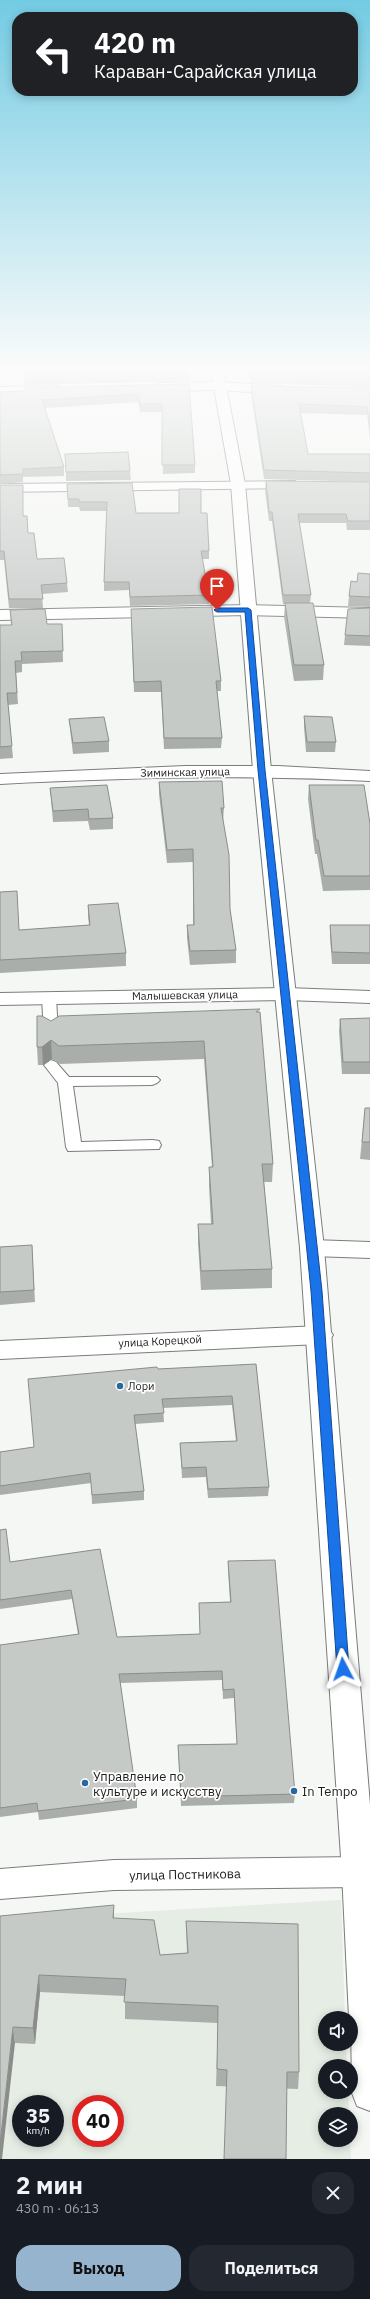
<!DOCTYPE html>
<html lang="ru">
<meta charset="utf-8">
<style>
body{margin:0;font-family:"IBM Plex Sans",sans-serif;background:#242831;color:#f1f3f6;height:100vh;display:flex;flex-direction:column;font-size:15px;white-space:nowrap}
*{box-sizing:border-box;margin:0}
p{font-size:13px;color:#9ea1a6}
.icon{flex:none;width:22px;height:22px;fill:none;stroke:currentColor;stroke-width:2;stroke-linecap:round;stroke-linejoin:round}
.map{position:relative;height:2159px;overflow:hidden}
.sheet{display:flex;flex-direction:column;background:#171b24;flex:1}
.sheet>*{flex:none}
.banner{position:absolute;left:12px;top:12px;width:346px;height:84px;border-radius:16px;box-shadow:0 2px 10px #0003;background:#202124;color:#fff;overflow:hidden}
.buttons{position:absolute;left:318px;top:2011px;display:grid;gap:8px}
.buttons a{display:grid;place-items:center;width:40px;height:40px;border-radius:50%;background:#171b24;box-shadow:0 2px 10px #0003;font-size:20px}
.speed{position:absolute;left:12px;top:2095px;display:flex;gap:8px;font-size:20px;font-weight:700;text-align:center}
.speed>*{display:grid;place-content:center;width:52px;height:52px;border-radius:50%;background:#171b24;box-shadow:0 2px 10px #0003;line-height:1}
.speed small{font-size:10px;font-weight:400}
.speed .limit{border:6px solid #d22;background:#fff;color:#111}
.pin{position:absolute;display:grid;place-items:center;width:34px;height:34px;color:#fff;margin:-41px -17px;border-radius:50% 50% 50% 0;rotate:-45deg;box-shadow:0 0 4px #0007}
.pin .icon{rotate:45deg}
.me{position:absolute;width:44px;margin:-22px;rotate:356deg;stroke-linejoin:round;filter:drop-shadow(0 0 3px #0008)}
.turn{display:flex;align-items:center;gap:14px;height:84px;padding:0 16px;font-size:18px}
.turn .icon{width:52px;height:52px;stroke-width:2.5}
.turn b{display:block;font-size:28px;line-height:34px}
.round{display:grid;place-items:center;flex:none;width:42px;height:42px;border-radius:16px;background:#242831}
.head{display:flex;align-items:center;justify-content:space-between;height:68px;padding:0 16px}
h1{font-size:24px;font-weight:800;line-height:30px}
.action{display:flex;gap:8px;margin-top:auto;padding:8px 16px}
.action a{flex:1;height:46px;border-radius:16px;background:#97b4ce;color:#111;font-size:16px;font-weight:800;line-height:46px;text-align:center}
.action a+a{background:#242831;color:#f1f3f6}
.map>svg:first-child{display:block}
.built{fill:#e5ede4;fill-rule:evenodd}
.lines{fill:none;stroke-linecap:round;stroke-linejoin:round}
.service-casing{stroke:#7a7d7a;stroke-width:2}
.minor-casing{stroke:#7a7d7a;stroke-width:2}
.tertiary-casing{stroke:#7a7d7a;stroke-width:2}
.secondary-casing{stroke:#7a7d7a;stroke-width:2}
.primary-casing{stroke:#7a7d7a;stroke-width:2}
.service{fill:#fff;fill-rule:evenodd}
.minor{fill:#fff;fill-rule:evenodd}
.tertiary{fill:#fff;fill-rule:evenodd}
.secondary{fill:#fff;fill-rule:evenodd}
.primary{fill:#fff;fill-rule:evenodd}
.wall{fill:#aaaeab}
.shaded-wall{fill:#8b8d8b}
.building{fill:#c6cac7;stroke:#8b8d8b}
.route{fill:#1a73e8;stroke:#114b97}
.poi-dot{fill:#28689e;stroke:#fff;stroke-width:1.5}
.labels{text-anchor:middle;stroke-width:3.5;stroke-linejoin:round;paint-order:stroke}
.street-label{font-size:11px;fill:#1c1d1c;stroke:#fff}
.poi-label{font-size:11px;fill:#1c1d1c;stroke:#fff;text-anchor:start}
.near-poi-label{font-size:13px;fill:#1c1d1c;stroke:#fff;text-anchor:start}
.near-street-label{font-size:13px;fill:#1c1d1c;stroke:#fff}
</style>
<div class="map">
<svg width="370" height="2159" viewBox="0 0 370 2159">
<rect width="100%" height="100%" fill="#f5f7f4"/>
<!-- built -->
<path class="built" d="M341,1900L345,2018H325V2044H346L347,2066H325V2092H348L349,2114H325V2140H350L351,2159H0V1920ZM21,2104H55V2138H21ZM81,2104H115V2138H81Z"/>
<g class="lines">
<!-- service casing -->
<g class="service-casing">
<path id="service" d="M49,993L56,997L58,1034L51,1038L44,1034L42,997Z
M51,1060L56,1062L69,1077H157L160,1080L157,1083L152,1085L73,1086L81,1142L153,1140L159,1141L161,1145L159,1149L68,1151L66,1147L58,1083L44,1065Z"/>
</g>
<!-- minor casing -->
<g class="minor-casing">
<path id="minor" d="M219,382L281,386L287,390L281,394L219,390L159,391L153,387L159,383Z
M55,386L59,387L61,390L59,393L0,395V387Z
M248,605L370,608V618L248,615L0,620V610Z
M185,766H278L370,771V781C246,774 124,778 0,784V774Z
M286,988L370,991V1003L286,1000L0,1005V993Z
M312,1240L370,1242V1258L312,1256L303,1254L300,1248L303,1242Z
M320,1326L329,1329L333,1335L329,1341L320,1344L0,1359V1341Z
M359,1857L370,1861V2111L357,2106L352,2093L351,2018H349L342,1872L347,1861Z"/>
</g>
<!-- tertiary casing -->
<g class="tertiary-casing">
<path id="tertiary" d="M210,365H222L245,484L271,770L324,1248L370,1805V1883L359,1887L347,1883L342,1872L300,1248L253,770L231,484Z"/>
</g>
<!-- secondary casing -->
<g class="secondary-casing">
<path id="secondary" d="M295,481L302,485L300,488L0,492V484Z"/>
</g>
<!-- primary casing -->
<g class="primary-casing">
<path id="primary" d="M359,1857L370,1859V1889L359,1887L114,1890L0,1899V1869L114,1860Z"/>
</g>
<!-- service -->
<use href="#service" class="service"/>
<!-- minor -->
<use href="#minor" class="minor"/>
<!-- tertiary -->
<use href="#tertiary" class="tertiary"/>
<!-- secondary -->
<use href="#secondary" class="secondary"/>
<!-- primary -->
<use href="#primary" class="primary"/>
</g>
<!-- wall -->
<path class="wall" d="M247,365H370V387L250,383Z
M189,373V381L25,385L24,377Z
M189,384L195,465V473L163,474L162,412H140L138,402L45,408L64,467V476L23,477V482L0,484V392Z
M251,386L370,388V439L367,415L301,413L308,454H370V482L264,479L251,394Z
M65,454L130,471L131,480L66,481Z
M266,481L370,482V530H347L346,523H299L311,595L310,603L324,665L323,680L294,681L284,617L285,604H283L272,521H269L265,490Z
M67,484L136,513H201L209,551V559H202L209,595V604L130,606L129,590L104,591V582L107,511H80L79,507H68Z
M0,485L23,493V516L28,533L37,559L67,583L68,592L42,594L43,608H9L4,560H0Z
M370,574V607L348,606L349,596L357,582Z
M370,608V646L344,645L345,635Z
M10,610L47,624H62L63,662L22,664V672L16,673L18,704L8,705L13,758L0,759V625H11Z
M131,619L221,681V691H217L222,738L221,748L164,749L161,692H134Z
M304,716L336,742L335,752H306L304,727Z
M69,719L109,741V752L73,754L70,729Z
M159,782L224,808L223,821L230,909L236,950V963L190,965L187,938V925H193V862L167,863L159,794Z
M309,785L370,824V890L323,891L317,854H315L308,799Z
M50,788L113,818V829L90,830L88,821L53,822L51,799Z
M0,892L19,930L89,925L88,917V905L126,953V966L0,973Z
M330,925H370V964H332L330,937Z
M260,1012L273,1164L272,1182H264L272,1269V1288L201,1290L198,1243V1224H211L209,1186V1167H212L204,1059L60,1064L52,1059L43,1065H38L37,1047L51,1021Z
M370,1018V1074H342L339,1031L340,1019Z
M365,1108H370V1160L360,1159Z
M32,1245L35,1302L0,1305V1247Z
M256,1364L269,1487L268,1496L208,1498L206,1477L182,1478L180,1443L236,1441L232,1405L163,1408L164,1422L135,1424L144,1491V1500L92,1504L91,1483L0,1495V1452L34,1447L158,1369Z
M0,1530L10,1562L100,1549L117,1637L200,1634L199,1603L230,1602L228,1570V1561L295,1794L294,1803L181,1806L178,1745L237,1744L234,1698L223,1699L222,1680L120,1683L137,1799V1808L39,1820L38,1812L0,1817V1645L78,1634L72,1599L0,1609Z
M0,1916L114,1918L160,1955L187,1953L186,1921L299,2072L298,2089L216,2086L218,2023L125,2019V1996L40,1992L35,2044L15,2043Z"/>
<!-- shaded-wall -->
<path class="shaded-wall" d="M51,1040L52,1059L43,1065L42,1047Z
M114,1905V1922L113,1918Z
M39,1975L40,1992L35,2044L33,2028Z
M13,2027L15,2043L2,2159H0V2144Z"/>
<!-- building -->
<path class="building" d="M24,365H188L189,373L24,377Z
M248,365H370V379L250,374Z
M189,384L195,465H162V404H140L138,394L42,400L64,467L23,469V474L0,475V392L24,391V388Z
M251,386L370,388V426L367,407L299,404L308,454H370V473L264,470Z
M128,452L130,471L66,472L65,454Z
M266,481L370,482V521H348L346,514H298L311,595H283L272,512H269Z
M132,483L136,513H179V489H201V513H207L209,551H201L209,595L130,597L129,582H104L107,502H79V499H68L67,484Z
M0,485H23V516H27L28,533H34L37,559L64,558L67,583L41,585L43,599H9L4,551H0Z
M358,573L370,574V597L349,596L351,581L357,582Z
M285,603H313L324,665H294Z
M212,607L221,681H216L222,738H164L161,681L134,682L131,609Z
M370,608V636L345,635L348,609Z
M45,609L47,624H62L63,651L21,652L22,661H15L17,693H7L12,746L0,747V625H12L10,610Z
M304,716L332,717L336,742H307Z
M104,717L109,741L73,743L69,719Z
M222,781L224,808H221L229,855L230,909L236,950L190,951L187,925H194L193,849L167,850L159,782Z
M107,785L113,818L89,819L88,809L53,811L50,788Z
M309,785H364L370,824V876H324L318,840H316Z
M17,891L19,930L90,925L88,905L118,903L126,953L0,960V892Z
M330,925H370V953L332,952Z
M260,1009L256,1012H260L273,1164H262L272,1269L201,1271L198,1224H213L209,1167H213L204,1041L59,1046L51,1040L42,1047H37V1016H42L51,1021L59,1016Z
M370,1018V1062H343L340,1019Z
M365,1108H370V1142H362Z
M32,1245L34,1290L0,1292V1247Z
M256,1364L269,1487L208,1489L206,1467L182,1468L180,1443L237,1441L232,1396L162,1399L164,1413L134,1415L144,1491L92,1495L90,1473L0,1486V1452L34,1447L28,1379L157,1367L158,1369Z
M6,1529L10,1562L100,1549L117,1637L200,1634L199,1603L231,1602L228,1561L275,1560L295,1794L181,1797L178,1745L237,1744L234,1689L223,1690L222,1671L119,1674L137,1799L38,1811L37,1803L0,1808V1645L79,1634L71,1590L0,1600V1530Z
M114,1905L113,1918L154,1920L160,1955L188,1953L186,1921L298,1924L299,2072H287L286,2159H224L227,2070L217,2069L218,2006L124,2002L126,1979L39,1975L33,2028L13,2027L0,2144V1916Z"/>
<!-- sky -->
<linearGradient id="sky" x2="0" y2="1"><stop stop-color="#73cbe3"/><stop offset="0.55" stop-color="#fafbfa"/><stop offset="1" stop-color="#fafbfa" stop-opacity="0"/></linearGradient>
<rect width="370" height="667" fill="url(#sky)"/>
<!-- route -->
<path class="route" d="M248,608L251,610L265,770L322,1291L349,1669L347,1673H339L337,1669L311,1291L258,770L245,612H217L214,610L217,608Z"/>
<!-- markers -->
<g class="poi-dot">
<circle cx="120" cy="1386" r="4"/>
<circle cx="85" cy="1783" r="4"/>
<circle cx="294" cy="1791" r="4"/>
</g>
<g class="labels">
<!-- street labels -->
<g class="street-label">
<text transform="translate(185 772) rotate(-1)" y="4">Зиминская улица</text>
<text transform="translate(185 995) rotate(-1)" y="4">Малышевская улица</text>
<text transform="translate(160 1341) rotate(-3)" y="4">улица Корецкой</text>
</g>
<!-- poi labels -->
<g class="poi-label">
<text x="128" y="1390">Лори</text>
</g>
<!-- near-poi labels -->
<g class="near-poi-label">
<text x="93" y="1781">Управление по<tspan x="93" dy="15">культуре и искусству</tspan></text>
<text x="302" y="1796">In Tempo</text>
</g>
<!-- near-street labels -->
<g class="near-street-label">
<text transform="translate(185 1874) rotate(-1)" y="5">улица Постникова</text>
</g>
</g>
</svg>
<div class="buttons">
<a><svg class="icon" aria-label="sound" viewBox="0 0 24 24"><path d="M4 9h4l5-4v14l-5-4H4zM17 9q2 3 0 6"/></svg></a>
<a><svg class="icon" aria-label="search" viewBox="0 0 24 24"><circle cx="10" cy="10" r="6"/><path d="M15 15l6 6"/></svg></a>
<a><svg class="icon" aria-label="layers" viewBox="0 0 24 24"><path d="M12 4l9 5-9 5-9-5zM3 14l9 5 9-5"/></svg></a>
</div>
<div class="speed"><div>35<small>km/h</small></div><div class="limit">40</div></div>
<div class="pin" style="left:217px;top:610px;background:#d93025"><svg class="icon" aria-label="arrive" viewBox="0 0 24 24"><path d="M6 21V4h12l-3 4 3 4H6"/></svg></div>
<svg class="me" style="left:343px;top:1669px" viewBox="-20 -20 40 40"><path d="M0-17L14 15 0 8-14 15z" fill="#1a73e8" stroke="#fff" stroke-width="4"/></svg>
<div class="banner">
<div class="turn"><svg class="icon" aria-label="left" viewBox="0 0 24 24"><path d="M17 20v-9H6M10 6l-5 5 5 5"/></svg><div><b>420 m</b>Караван-Сарайская улица</div></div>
</div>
</div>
<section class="sheet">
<div class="head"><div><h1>2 мин</h1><p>430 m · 06:13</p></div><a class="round"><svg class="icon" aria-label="close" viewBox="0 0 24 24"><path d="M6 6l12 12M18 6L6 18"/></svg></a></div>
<div class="action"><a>Выход</a><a>Поделиться</a></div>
</section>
